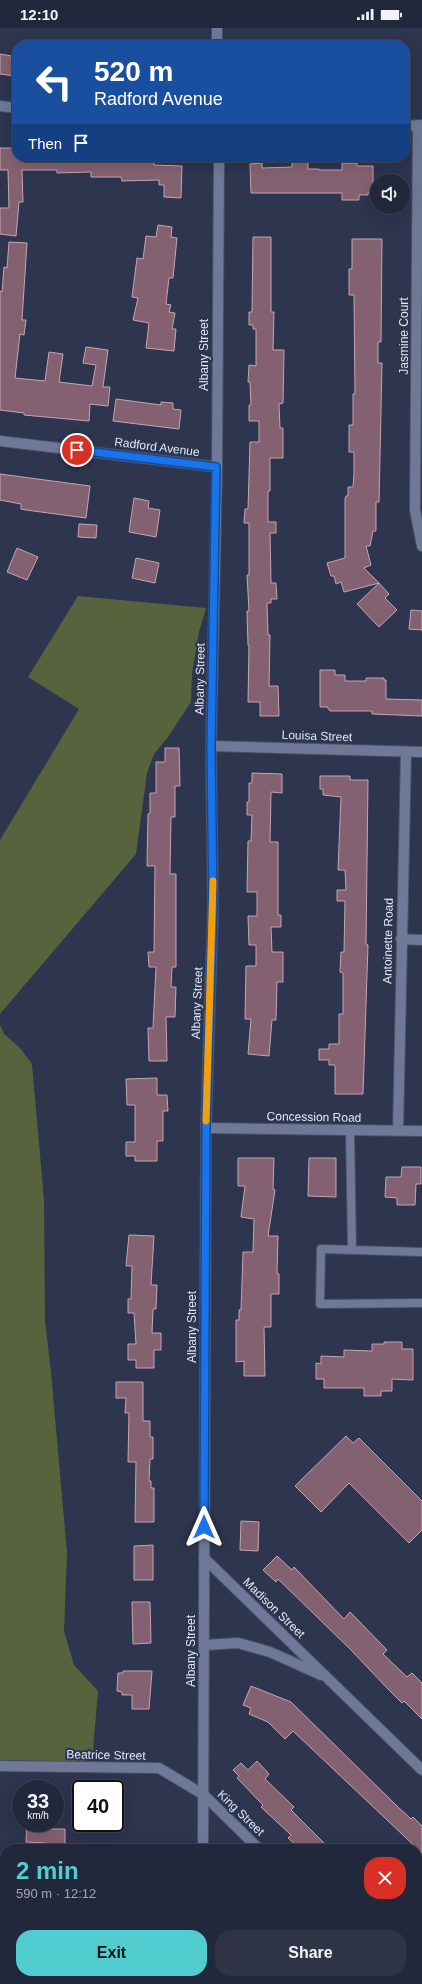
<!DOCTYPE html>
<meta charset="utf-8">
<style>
body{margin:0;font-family:Arial,sans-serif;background:#2e3446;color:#f1f3f6;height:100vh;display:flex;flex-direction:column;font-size:15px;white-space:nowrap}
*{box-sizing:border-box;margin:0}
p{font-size:13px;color:#a2a6af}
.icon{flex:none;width:22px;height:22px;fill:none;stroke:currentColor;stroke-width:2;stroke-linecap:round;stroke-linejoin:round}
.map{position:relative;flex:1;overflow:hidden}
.sheet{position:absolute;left:0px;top:1816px;width:422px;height:140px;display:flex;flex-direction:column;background:#22283b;border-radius:16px 16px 0 0;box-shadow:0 4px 16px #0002,0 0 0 1px #3f4455}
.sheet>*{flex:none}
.hud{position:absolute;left:12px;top:12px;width:398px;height:122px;border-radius:16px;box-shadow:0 4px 16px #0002,0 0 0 1px #3f4455;background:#1a4fa0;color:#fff;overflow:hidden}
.tools{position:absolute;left:370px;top:146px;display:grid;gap:8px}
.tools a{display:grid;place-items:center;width:40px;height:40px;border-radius:50%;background:#22283b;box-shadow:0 4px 16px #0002,0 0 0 1px #3f4455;font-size:20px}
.speed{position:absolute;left:12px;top:1752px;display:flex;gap:8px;font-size:20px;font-weight:700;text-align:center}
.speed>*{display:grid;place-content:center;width:52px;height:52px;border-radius:50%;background:#22283b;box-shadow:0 4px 16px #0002,0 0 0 1px #3f4455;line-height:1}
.speed small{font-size:10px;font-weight:400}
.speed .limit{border:2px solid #111;border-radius:6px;background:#fff;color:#111}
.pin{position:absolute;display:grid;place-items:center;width:34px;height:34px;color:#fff;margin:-17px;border:2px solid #fff;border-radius:50%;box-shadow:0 1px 4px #0007}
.me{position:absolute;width:44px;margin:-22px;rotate:0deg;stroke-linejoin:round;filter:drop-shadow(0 0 3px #0008)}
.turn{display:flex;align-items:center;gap:14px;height:84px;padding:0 16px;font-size:18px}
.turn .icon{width:52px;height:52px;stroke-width:2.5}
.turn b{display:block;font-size:28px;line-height:34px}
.then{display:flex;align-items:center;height:38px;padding:0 16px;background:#0003;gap:8px;font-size:15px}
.round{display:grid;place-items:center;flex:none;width:42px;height:42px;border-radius:16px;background:#2e3446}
.summary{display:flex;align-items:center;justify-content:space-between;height:68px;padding:0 16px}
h1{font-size:24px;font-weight:600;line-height:30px;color:#52cdcf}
.primary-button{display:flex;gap:8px;margin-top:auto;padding:8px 16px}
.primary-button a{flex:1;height:46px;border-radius:16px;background:#52cdcf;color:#111;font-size:16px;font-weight:600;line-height:46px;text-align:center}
.primary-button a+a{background:#2e3446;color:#f1f3f6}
.status{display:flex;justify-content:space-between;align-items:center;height:28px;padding:0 20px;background:#22283b;direction:ltr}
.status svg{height:11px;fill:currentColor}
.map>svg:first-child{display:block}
.green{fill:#57633d}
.building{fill:#836170;stroke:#c8a4b3}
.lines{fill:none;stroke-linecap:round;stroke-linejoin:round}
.lane-casing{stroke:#4a5167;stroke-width:10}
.street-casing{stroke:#4a5167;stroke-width:12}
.secondary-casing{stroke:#4a5167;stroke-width:12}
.lane{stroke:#6f7997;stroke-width:8}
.street{stroke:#6f7997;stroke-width:10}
.secondary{stroke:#6f7997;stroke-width:10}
.route-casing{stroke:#114b97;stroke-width:10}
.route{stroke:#1a73e8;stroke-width:7}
.slow{stroke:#f59e0b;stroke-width:7}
.labels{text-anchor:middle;stroke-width:4;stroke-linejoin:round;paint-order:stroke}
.street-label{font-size:12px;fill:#e1e7f8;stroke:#2d354f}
</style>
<div class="status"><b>12:10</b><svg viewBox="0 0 49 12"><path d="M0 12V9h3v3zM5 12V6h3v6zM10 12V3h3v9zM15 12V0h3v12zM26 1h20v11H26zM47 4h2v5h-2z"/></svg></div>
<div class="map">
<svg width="422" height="1956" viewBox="0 0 422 1956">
<rect width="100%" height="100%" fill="#2d354f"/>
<!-- green -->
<path class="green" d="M78,568L206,580L199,604L192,646L191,674L168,709L154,726L147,745L136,826L0,986V812L79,681L28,649Z
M0,997L4,1006L20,1020L32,1036L44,1172L45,1292L51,1344L67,1525L64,1603L74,1637L98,1663L92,1734L0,1732Z"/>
<!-- building -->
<path class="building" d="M0,26L17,29L15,48L0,46Z
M0,120H17V129H118V132L153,131L154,137L182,138L181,170L164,169V157H159V152L122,153L121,149H91V144L57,145V142H22L23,174H19L16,208L0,206V180H9L8,142H0Z
M292,134H308V141H319L320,142H342V135H357V138H373V165H368V167H359V172H342V165H251L250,136L262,135V140L292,139Z
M158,197L172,199L171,209L177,210L173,250H169L166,276L171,277L169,284L175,285L172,301H176L174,323L146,320L149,295L133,292L138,270L132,269L137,230L143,231L146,208L156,209Z
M253,209H271V284H274L273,322H284L283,375L279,376L280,400H283V430H270V463H268V494H276V505H270L271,555H276L277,571H271V575H267L268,607H270L269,658H278L279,688H260V674H248L249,617H248L247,583H249L247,547H249V495H244L245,481H248L250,414H259V393H249V377H251L250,354H248L249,337L256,338V301H253V297H249V284H252Z
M352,211H382L381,314H378V335H382L379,474H376V503H373L370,518H366L371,537L364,540L379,555L344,564L341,554L336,556L334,548H331L327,535L345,530V471L346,468H348V459H353L354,446V424H349V397H353V366H355L354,267H349V241H352Z
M9,214L27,215L22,292H26L24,307L20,306L15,350L45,353L49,324L63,326L59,354L92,358L96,337L83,335L86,319L108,322L103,359H110L108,378L90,376L89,393L24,387V385L0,382V263L2,264L4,239L7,240Z
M116,371L161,377V374L173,375V381L181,382L179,401L113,393Z
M0,446L90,458L86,490L26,482L21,481V476L0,472Z
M134,470L149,473L148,480L160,482L156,509L129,504Z
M79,496L97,497L96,510L78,509Z
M17,520L38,529L27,552L7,544Z
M136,530L159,535L155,555L132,550Z
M379,555L389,566L385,570L397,582L379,599L357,576Z
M411,582L422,583V602L409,601Z
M320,642H335V647H345V653H366V650H384V652H386V671L422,672V688L372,686V683H330L327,679H320Z
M165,720H179L180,758H175V789H171L170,846H176V939H172L171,959H176L175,989H166L167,1033H149L148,1000H153L156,939H149L148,924H154L155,838H147L148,786L150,785V765H156V734H165Z
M252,745L282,746V765L271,764L270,814H278V887H281V899H271L272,924H283V954H277L276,992H272L269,1028L248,1026L251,991H245L246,938H256V917H249L248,888H257V864H247L248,813H251L252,787H247V774H249V755H252Z
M320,748H350V752H368L366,916L368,917L363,1066H335V1037H329V1032H319V1021H329V1016H339V986H343V945L340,944L341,924H344L345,873H337V862H346L345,842H338L341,769L323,767V761H320Z
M157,1050V1067H167L168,1083H163V1113H157V1133H135V1128H126V1114H135V1077H127L126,1051Z
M238,1130H274L273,1161L275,1162L268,1208H278L277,1246H279V1266H271V1299H264L265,1348H244V1333L236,1334V1292H239V1282H241L243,1224H253L254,1191L241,1189L245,1158H238Z
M309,1130H336V1169L308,1168Z
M402,1139H421V1156H416L415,1177H397V1170L385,1169L386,1149H401Z
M129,1207L154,1208L151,1257H157L156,1281H153L152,1305H161V1322H154V1340H136V1332H128V1316H136L134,1285H128V1271H131L132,1238H126Z
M384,1314H402V1321H413V1352L392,1351V1363H381V1368H364V1360H324V1351H316V1335L321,1336V1328L344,1329V1322L372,1323V1316H384Z
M116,1354H143V1393H150V1409H153V1431H150L149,1453H151V1460H154V1494H135L136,1434H128L129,1385H125L126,1370H116Z
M346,1408L353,1415L359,1410L422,1473V1502L409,1515L349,1455L321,1484L295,1458Z
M241,1493L259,1494L258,1523L240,1522Z
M153,1517V1552H134V1518Z
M277,1528L292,1542L294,1539L344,1591L350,1584L387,1622L383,1626L407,1649L412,1645L422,1655V1691L404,1673L402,1675L388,1661L350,1621L278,1551L276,1554L263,1542Z
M132,1574H150L151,1615L133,1616Z
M123,1643H152L149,1681H132V1667H122V1664L117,1663L118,1645H123Z
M251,1658L291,1674L398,1779L411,1791L413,1789L422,1798V1825L293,1703L285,1711L268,1694L249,1686L251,1680L243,1677Z
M257,1733L269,1746L265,1751L294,1779L291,1782L330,1821H300L288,1810L291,1807L261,1779L263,1777L237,1750L239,1748L233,1742L241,1735L248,1742Z
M27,1795H50V1801H65V1820L46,1819V1815L26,1814Z"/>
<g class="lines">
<!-- lane casing -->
<g class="lane-casing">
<path id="lane" d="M350,1103L352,1222
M422,1224L321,1221L320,1276L422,1275"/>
</g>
<!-- street casing -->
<g class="street-casing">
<path id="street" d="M0,78L17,80
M405,98L422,97
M418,98L415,482L422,518
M0,413L217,439
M211,718L422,724
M401,911L422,912
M206,1100L422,1103
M398,1103L406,724
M204,1530L422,1742
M204,1617L238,1615L270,1624L321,1647
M0,1738L159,1740L204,1767L259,1821
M393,1951L398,1956"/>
</g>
<!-- secondary casing -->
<g class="secondary-casing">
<path id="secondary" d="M217,0V17
M203,1821L206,1100L213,879L211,718L217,439L219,129
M202,1956V1951"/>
</g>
<!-- lane -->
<use href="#lane" class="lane"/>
<!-- street -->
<use href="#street" class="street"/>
<!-- secondary -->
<use href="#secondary" class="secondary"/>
</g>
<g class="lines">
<!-- route casing -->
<g class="route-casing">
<path id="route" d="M77,422L216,439L211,718L213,879L206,1100L204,1499"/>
</g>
<!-- route -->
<use href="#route" class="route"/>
<!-- slow -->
<path class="slow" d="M206,1093L213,853"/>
</g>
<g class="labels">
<!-- street labels -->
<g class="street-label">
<text transform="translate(404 308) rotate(-90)" y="4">Jasmine Court</text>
<text transform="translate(204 327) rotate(-90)" y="4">Albany Street</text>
<text transform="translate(157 419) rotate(7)" y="4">Radford Avenue</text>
<text transform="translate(200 651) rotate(-89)" y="4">Albany Street</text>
<text transform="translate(317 708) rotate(2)" y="4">Louisa Street</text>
<text transform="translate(388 913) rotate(-89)" y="4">Antoinette Road</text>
<text transform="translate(197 975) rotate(-88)" y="4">Albany Street</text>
<text transform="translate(314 1089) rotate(1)" y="4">Concession Road</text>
<text transform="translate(192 1299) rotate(-90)" y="4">Albany Street</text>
<text transform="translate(274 1580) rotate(44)" y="4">Madison Street</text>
<text transform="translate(191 1623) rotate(-90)" y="4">Albany Street</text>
<text transform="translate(106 1727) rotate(1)" y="4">Beatrice Street</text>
<text transform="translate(241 1785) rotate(44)" y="4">King Street</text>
</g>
</g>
</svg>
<div class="tools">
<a><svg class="icon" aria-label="sound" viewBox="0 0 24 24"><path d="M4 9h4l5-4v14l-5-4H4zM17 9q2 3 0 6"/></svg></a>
</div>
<div class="speed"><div>33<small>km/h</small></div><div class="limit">40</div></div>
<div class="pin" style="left:77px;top:422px;background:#d93025"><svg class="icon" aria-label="arrive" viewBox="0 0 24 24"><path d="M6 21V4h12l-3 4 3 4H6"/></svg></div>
<svg class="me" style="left:204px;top:1499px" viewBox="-20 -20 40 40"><path d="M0-17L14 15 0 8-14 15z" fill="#1a73e8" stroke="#fff" stroke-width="4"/></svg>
<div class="hud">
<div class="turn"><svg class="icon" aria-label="left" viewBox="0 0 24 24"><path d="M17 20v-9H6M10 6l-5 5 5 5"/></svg><div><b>520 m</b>Radford Avenue</div></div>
<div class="then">Then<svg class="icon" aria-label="arrive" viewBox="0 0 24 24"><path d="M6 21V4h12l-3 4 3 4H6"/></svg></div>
</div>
<section class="sheet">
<div class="summary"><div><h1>2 min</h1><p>590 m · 12:12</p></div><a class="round" style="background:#d93025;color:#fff"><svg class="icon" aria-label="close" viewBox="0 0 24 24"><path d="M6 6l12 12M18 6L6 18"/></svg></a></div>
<div class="primary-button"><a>Exit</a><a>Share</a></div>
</section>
</div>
